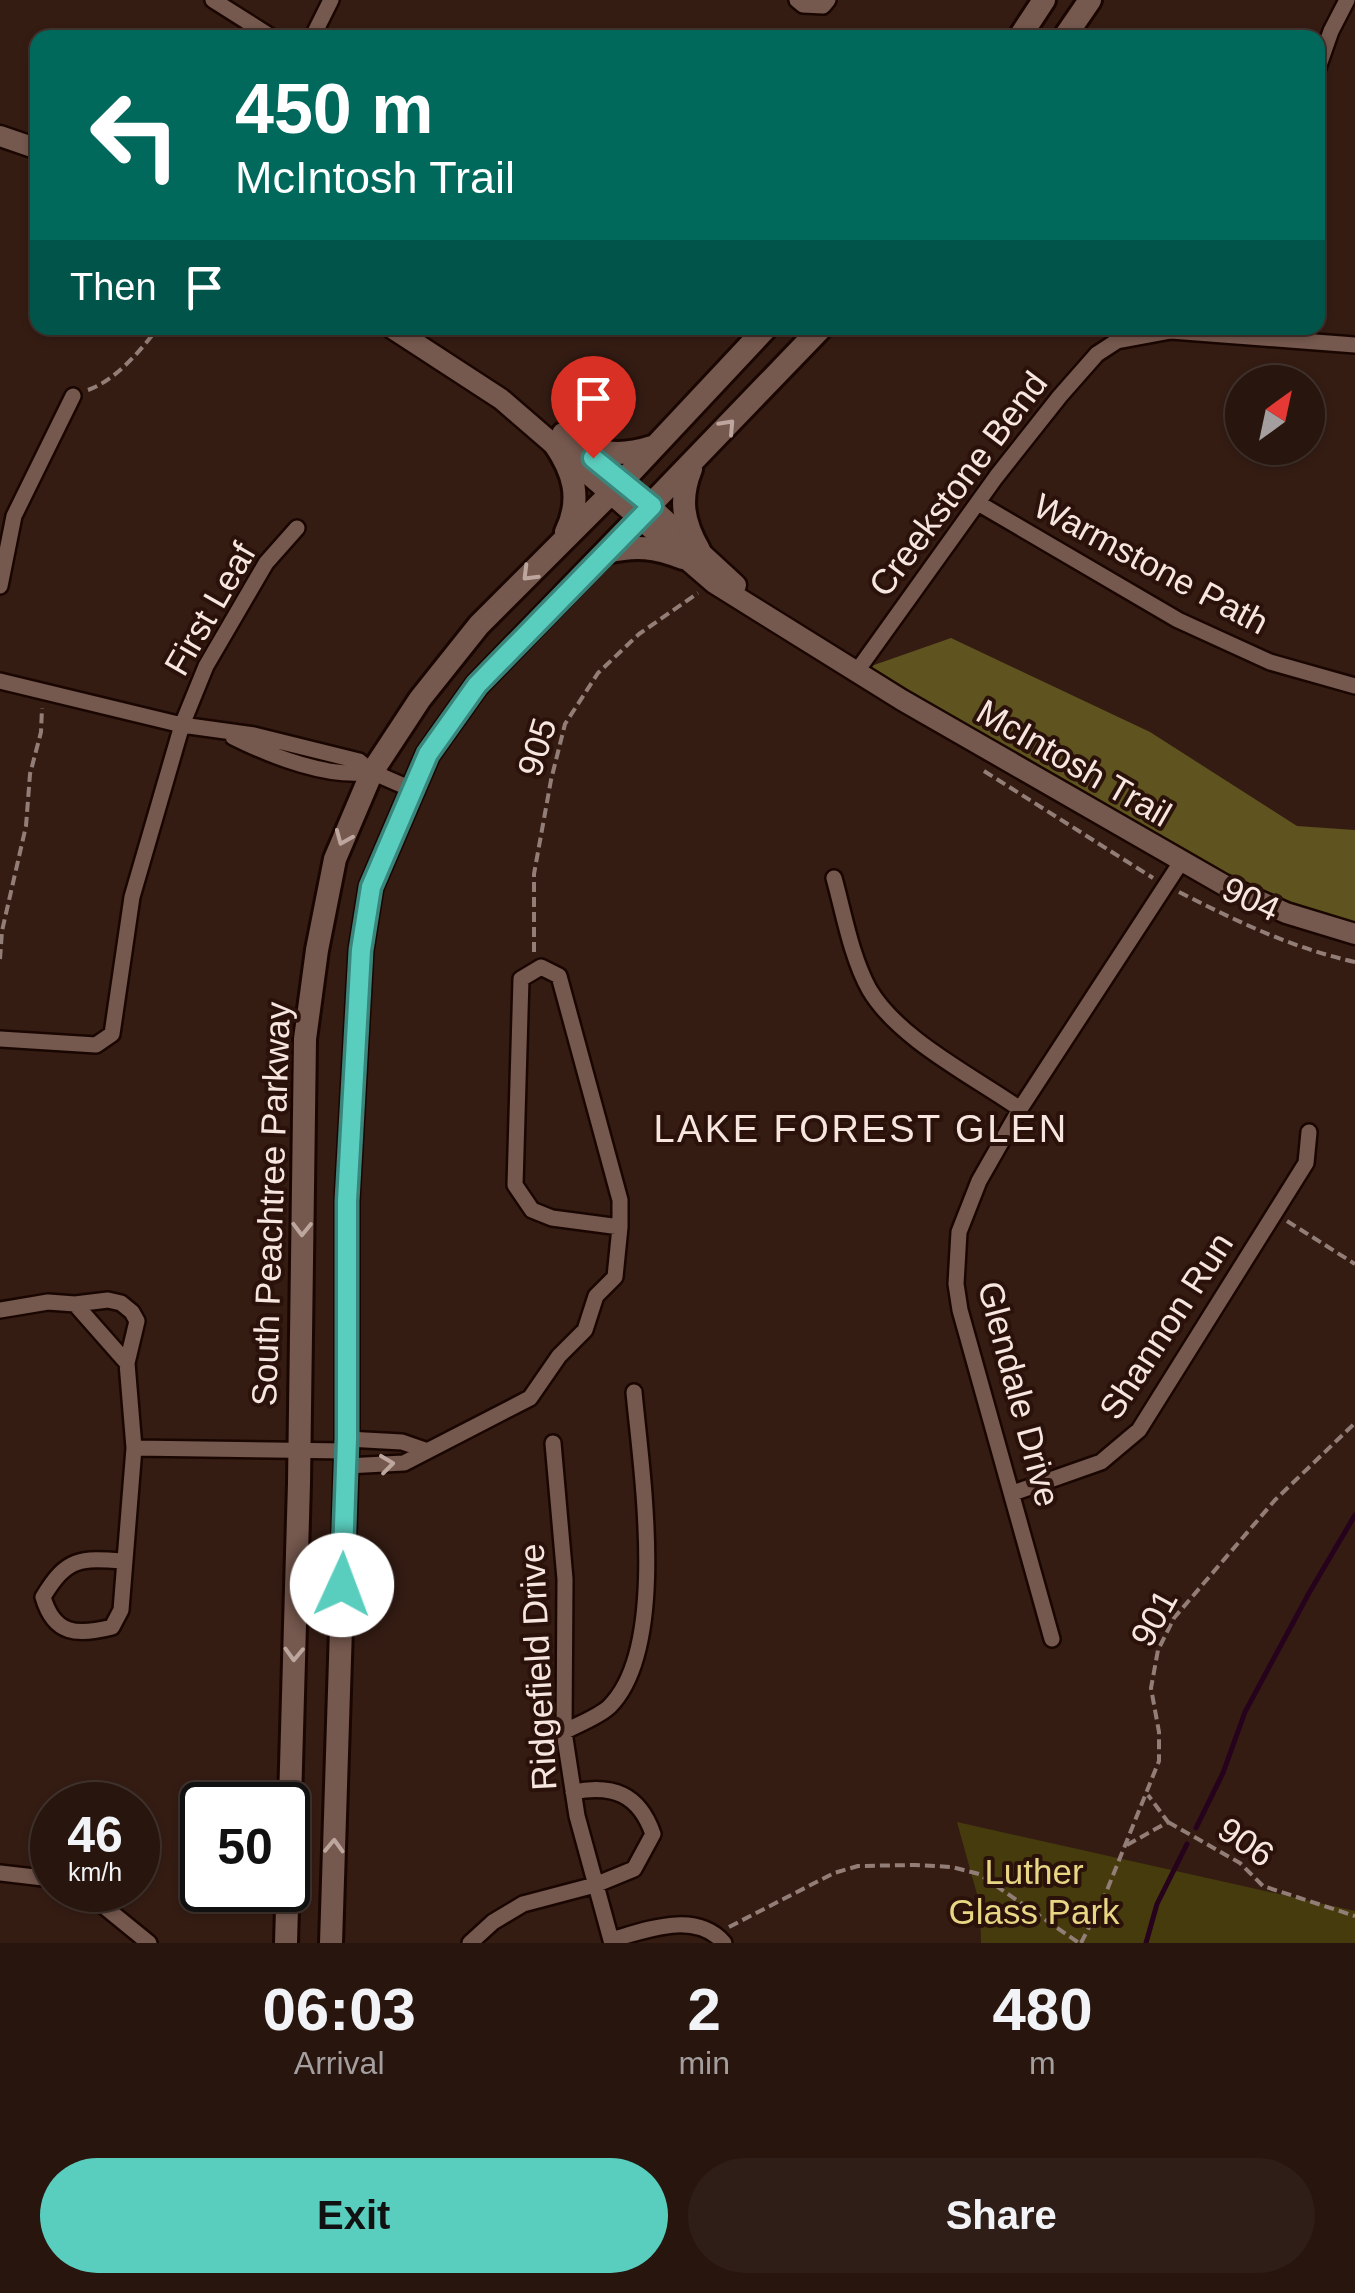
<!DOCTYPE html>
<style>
body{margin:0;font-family:Arial,sans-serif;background:#2f1e17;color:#f1f3f6;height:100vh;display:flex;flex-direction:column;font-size:38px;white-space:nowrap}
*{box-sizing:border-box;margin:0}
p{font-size:32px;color:#a49f9e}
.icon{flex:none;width:55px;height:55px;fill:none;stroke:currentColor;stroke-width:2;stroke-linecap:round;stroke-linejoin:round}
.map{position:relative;height:1943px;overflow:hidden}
.side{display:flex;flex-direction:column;background:#27150e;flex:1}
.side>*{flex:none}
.top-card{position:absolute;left:30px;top:30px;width:1295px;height:305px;border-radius:20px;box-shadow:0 2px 8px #0004,0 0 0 2px #43342e;background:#00695c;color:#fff;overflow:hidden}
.needle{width:65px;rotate:33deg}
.fabs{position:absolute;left:1225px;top:365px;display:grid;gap:20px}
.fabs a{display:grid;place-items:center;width:100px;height:100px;border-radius:50%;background:#27150e;box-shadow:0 2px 8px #0004,0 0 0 2px #43342e;font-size:50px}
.speed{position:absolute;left:30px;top:1782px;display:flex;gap:20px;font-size:50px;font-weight:700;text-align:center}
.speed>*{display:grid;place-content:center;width:130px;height:130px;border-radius:50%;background:#27150e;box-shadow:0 2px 8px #0004,0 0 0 2px #43342e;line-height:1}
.speed small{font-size:25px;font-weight:400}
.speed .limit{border:5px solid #111;border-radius:15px;background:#fff;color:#111}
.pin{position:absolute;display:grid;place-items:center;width:85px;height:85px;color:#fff;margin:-102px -42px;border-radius:50% 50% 50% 0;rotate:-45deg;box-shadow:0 0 10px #0007}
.pin .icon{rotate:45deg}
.me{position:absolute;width:110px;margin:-55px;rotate:2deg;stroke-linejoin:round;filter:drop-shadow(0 0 8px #0008)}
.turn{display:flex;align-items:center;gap:35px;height:210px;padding:0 40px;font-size:45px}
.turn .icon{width:130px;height:130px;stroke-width:2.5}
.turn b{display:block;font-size:70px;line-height:85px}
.then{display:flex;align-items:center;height:95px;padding:0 40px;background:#0003;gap:20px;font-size:38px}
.eta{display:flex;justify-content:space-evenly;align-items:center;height:170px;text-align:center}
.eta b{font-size:60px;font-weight:700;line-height:70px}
.action{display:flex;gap:20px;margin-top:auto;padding:20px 40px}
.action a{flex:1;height:115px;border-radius:60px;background:#5acebe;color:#111;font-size:40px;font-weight:700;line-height:115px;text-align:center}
.action a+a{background:#2f1e17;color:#f1f3f6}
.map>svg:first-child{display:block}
.green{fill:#453b0d}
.forest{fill:#5f541f}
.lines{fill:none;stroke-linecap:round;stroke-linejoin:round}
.stream{stroke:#27021c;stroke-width:5}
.minor-casing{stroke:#1a0601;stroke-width:20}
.tertiary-casing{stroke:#1a0601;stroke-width:25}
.secondary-casing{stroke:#1a0601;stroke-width:28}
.path{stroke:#937e77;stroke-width:4;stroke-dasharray:10 5;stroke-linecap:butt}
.minor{stroke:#75584e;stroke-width:15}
.tertiary{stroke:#75584e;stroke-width:20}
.secondary{stroke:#75584e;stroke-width:22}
.oneway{stroke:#bca69e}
.route-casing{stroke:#3a867c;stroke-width:25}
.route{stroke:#5acebe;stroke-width:18}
.labels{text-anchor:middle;stroke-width:8;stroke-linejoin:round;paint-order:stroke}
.street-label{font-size:35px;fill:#f7e6e0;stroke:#2a120a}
.park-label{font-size:35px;fill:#e8d685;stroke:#2a120a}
.neighbourhood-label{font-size:38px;letter-spacing:2.5px;fill:#f7e6e0;stroke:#2a120a}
</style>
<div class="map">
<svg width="1355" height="1943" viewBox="0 0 1355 1943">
<rect width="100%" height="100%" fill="#341c13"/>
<!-- green -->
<path class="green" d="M957,1822L1355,1911V1943H981L980,1905Z"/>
<!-- forest -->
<path class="forest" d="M951,638L1150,732L1297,826L1355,830V924L1286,913L857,671Z"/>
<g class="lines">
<!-- stream -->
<path class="stream" d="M1196,1828L1223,1773L1245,1712L1309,1593L1355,1515
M1146,1943L1157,1904L1187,1844"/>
<!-- minor casing -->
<g class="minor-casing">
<path id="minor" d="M213,0L273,38
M797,0L803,5L823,6L828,0
M312,38L331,0
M1318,68L1331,31L1347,0
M978,503L1178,620L1270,662L1355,686
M0,586L14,516L73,396
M857,671L996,477L1060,396L1097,354L1117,341L1171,331L1355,345
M0,681L182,725L254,735L359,761L372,772L411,789
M233,737C271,756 329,779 372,772
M834,878C844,914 851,956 869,989C898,1039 973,1076 1020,1109
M0,1039L96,1045L112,1034L132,897L182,725L206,666L266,563L297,528
M75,1304L127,1363
M0,1310L48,1302L75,1304L108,1300L121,1303L132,1312L137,1321L127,1363L134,1448L121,1610L112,1627C77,1636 54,1635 43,1597C67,1557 80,1558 124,1561
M347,1439L402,1442L425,1450
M553,1443L565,1579L564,1732L577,1816L611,1940
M134,1448L347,1451
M346,1466L404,1463L530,1398L559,1356L585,1330L596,1296L615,1277L620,1227L552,1218L532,1210L515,1185L521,979L541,967L559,976L620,1200V1227
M1013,1493L1101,1462L1139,1430L1306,1163L1309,1132
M1052,1639L960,1310L956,1284L959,1232L979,1181L1020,1109L1181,862
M564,1732C578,1724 599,1717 610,1706C669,1646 641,1469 634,1392
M0,1873L52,1879
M84,1890L149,1943
M470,1943L493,1922L523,1904L595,1885L634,1869L653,1834C639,1794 613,1784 573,1792
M612,1943L611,1940C646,1930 696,1910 724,1943"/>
</g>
<!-- tertiary casing -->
<g class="tertiary-casing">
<path id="tertiary" d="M0,136L38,149
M392,328L501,399L714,583L902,700L1224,885L1286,913L1355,934
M578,446L623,481L736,585"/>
</g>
<!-- secondary casing -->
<g class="secondary-casing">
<path id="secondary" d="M1019,38L1044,0
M1064,38L1090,0
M563,434C593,454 618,458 652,447
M554,443C574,472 582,499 566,532
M691,469C679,499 683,522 699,550
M607,552C636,545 655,547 683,558
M286,1943L299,1483L305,1039L317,950L335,859L372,772L420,699L479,625L618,486L766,328
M331,1943L347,1439V1201L361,950L371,887L428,754L477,685L821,328"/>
</g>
<!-- path -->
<path class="path" d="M88,390C116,380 140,351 158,328
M984,771L1153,878
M1179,892C1236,921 1292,948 1355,962
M534,952V874L551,780L565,724L598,673L639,634L698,593
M0,959L2,931L26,826L30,774L41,732L42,708
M1287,1221L1355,1264
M1168,1822L1240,1863L1263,1886L1355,1916
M1127,1845L1168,1822L1148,1795
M729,1927L834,1873L858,1866L915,1865L952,1867L979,1874L1079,1943
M1081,1943L1103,1900L1159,1761V1732L1151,1688L1158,1650L1174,1618L1275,1500L1355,1423"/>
<!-- minor -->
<use href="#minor" class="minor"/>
<!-- tertiary -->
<use href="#tertiary" class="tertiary"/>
<!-- secondary -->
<use href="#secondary" class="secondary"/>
</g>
<!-- one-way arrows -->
<defs><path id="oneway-chevron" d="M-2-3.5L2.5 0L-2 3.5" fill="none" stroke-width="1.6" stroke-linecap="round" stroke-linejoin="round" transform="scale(2.5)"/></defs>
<g class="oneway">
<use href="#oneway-chevron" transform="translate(728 426) rotate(-47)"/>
<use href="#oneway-chevron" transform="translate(529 574) rotate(135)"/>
<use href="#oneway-chevron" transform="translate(343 838) rotate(113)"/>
<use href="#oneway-chevron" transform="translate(302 1229) rotate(91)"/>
<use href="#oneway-chevron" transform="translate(387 1464) rotate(-7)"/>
<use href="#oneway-chevron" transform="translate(294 1654) rotate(92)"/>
<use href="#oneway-chevron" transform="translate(334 1846) rotate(-88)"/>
</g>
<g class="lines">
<!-- route casing -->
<g class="route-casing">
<path id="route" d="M342,1585L347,1439V1201L361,950L371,887L428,754L477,685L652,506L593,458"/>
</g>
<!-- route -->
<use href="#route" class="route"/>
</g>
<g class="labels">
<!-- street labels -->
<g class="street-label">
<text transform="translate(958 484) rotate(-53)" y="12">Creekstone Bend</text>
<text transform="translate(1151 564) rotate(28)" y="12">Warmstone Path</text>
<text transform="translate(210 609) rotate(-60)" y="12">First Leaf</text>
<text transform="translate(537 747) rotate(-73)" y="12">905</text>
<text transform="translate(1074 763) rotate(30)" y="12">McIntosh Trail</text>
<text transform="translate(1251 899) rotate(25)" y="12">904</text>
<text transform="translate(271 1204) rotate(-88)" y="12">South Peachtree Parkway</text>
<text transform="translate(1166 1326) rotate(-57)" y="12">Shannon Run</text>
<text transform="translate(1019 1394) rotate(75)" y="12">Glendale Drive</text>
<text transform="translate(1154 1618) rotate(-61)" y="12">901</text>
<text transform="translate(538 1667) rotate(-93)" y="12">Ridgefield Drive</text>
<text transform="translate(1246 1842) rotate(34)" y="12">906</text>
</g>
<!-- park labels -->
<g class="park-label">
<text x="1034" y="1884">Luther<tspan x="1034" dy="40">Glass Park</tspan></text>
</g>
<!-- neighbourhood labels -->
<g class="neighbourhood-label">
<text x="861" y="1142">LAKE FOREST GLEN</text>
</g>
</g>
</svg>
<div class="fabs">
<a><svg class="needle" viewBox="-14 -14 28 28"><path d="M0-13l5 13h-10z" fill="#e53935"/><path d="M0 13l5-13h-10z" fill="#a49f9e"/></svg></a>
</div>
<div class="speed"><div>46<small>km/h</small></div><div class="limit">50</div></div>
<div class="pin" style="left:593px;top:458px;background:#d93025"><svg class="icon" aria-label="arrive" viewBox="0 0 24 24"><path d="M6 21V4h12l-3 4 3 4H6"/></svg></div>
<svg class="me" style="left:342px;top:1585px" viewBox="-20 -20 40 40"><circle r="19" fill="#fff"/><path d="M0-13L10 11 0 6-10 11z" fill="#5acebe"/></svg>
<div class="top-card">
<div class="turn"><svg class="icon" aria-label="left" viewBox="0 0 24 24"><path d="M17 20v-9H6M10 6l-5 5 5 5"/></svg><div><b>450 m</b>McIntosh Trail</div></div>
<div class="then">Then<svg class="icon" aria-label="arrive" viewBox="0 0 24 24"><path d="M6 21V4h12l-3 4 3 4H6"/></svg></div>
</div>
</div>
<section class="side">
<div class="eta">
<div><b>06:03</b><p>Arrival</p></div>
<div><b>2</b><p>min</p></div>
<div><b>480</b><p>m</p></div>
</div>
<div class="action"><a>Exit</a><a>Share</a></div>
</section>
